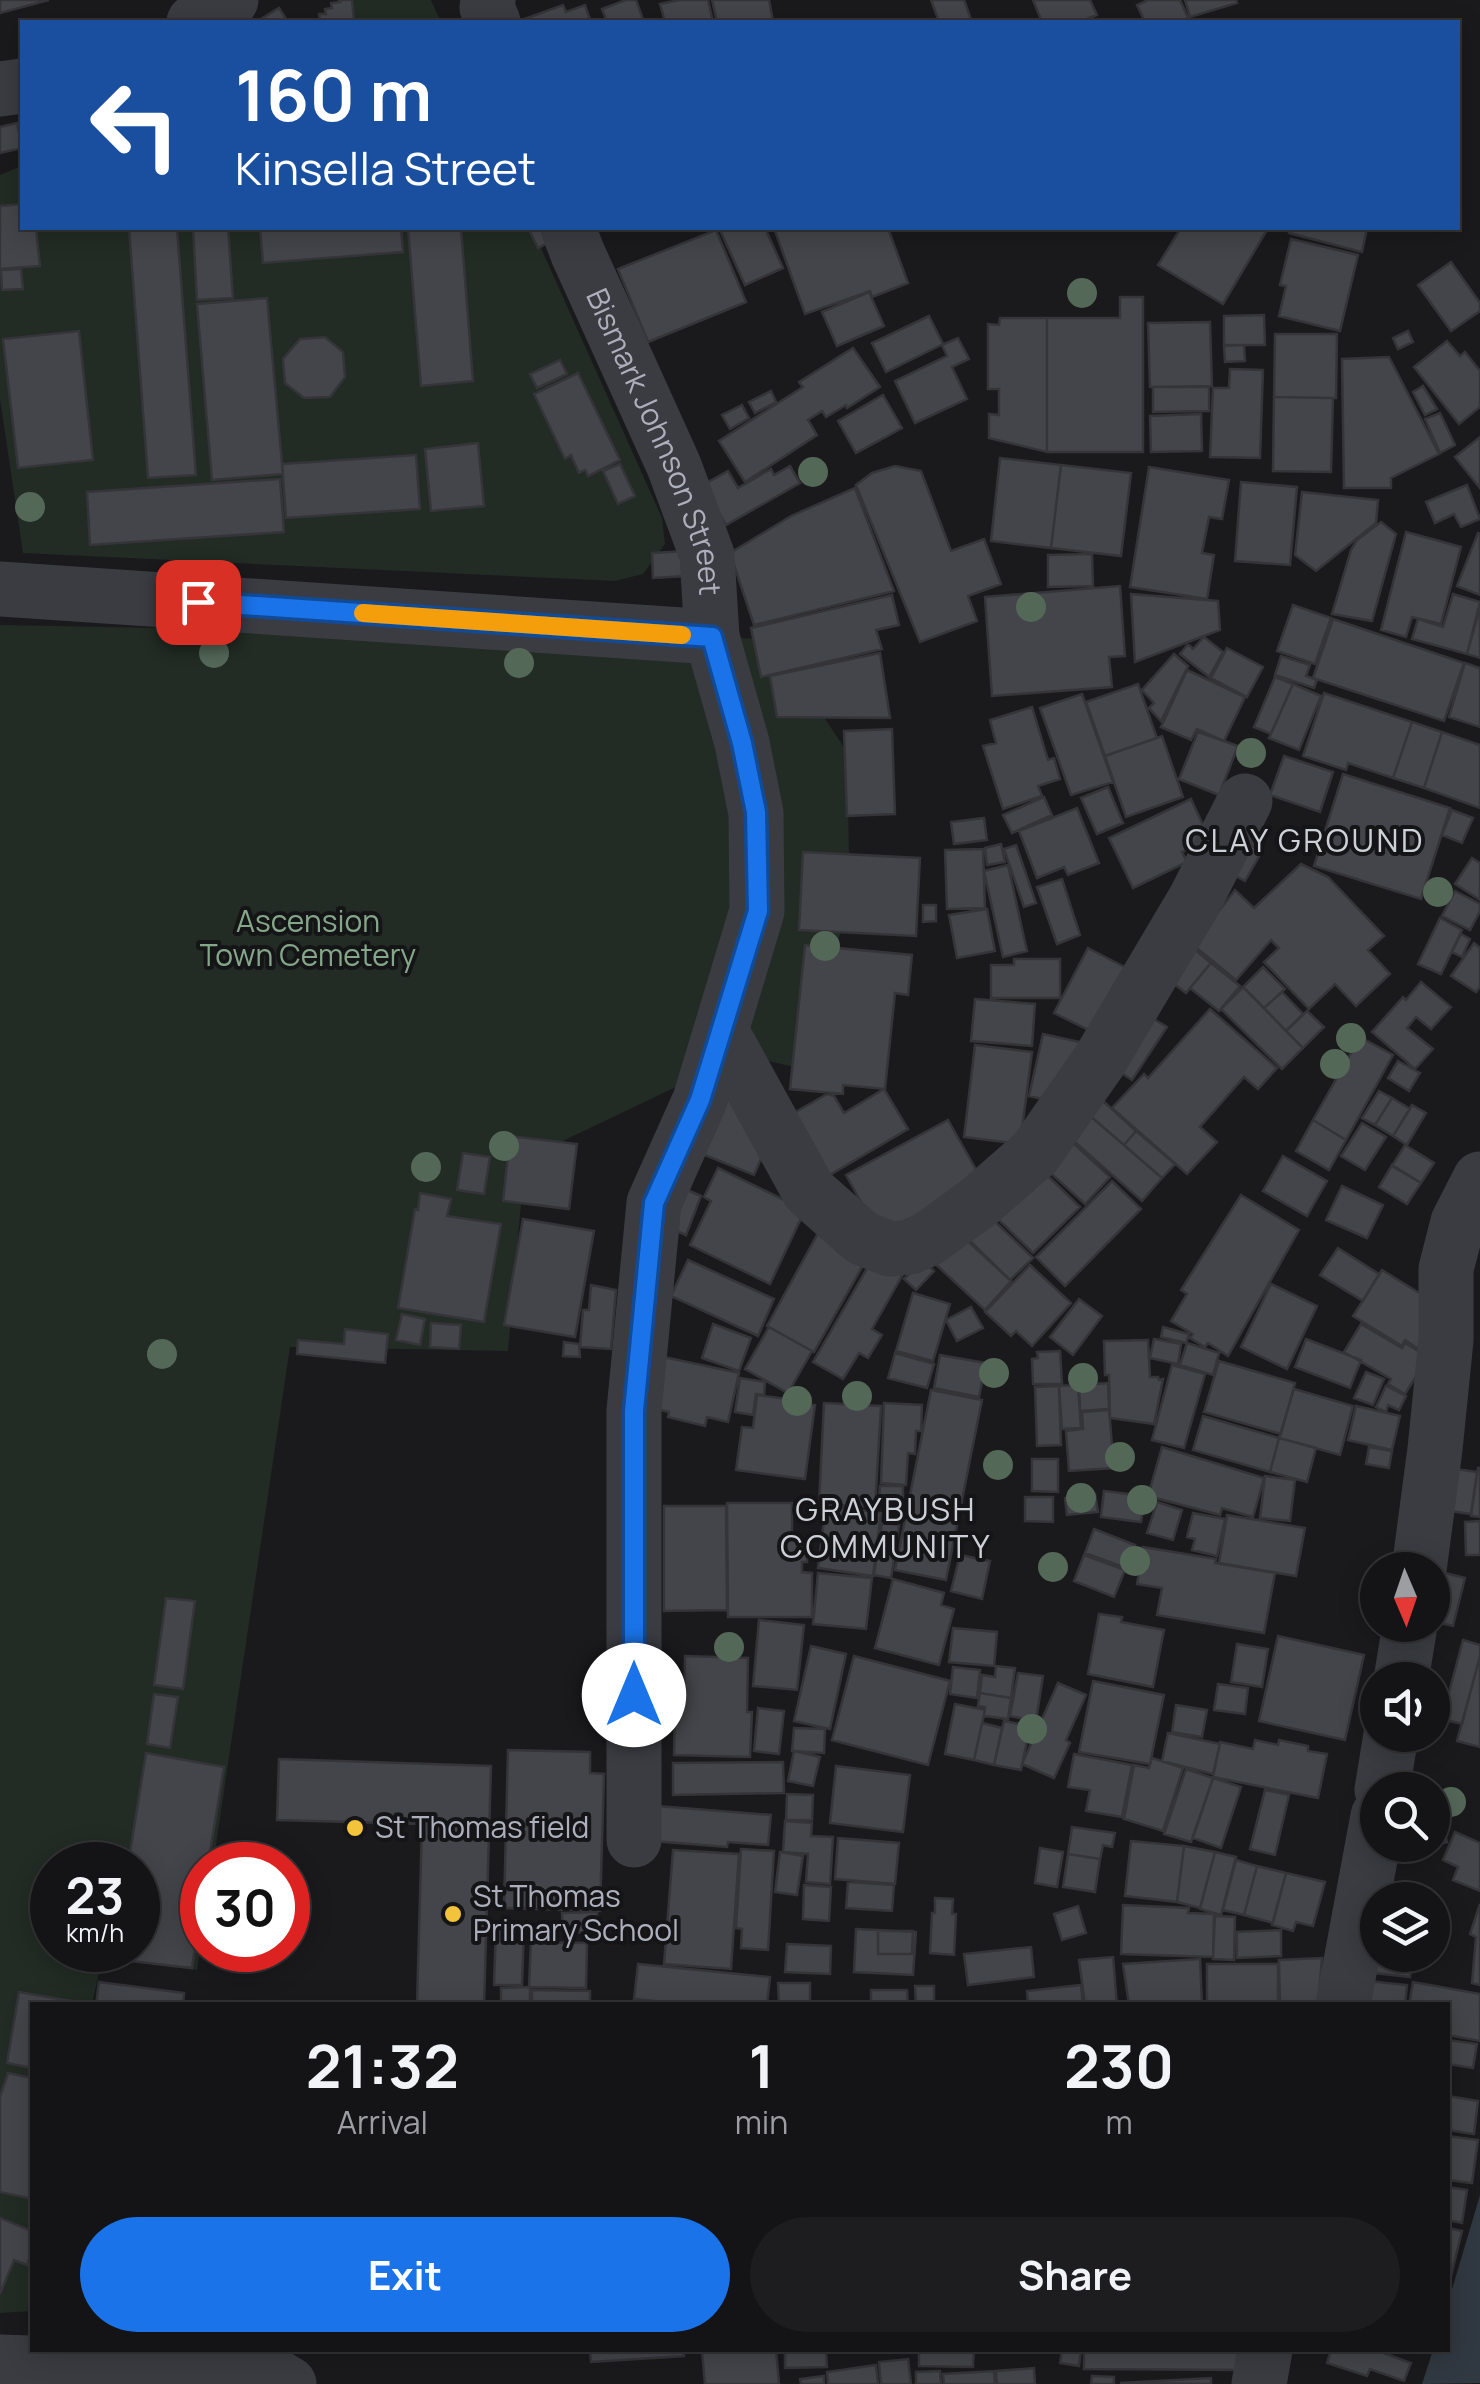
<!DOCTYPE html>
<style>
body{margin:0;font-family:Manrope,sans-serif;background:#1d1d1f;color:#f1f3f6;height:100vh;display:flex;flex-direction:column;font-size:38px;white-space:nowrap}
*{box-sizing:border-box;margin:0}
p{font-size:32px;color:#9d9ea1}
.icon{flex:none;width:55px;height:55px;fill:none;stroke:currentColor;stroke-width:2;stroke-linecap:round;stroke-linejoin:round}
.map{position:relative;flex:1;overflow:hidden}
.drawer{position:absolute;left:30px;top:2002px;width:1420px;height:350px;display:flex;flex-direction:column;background:#141416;border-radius:0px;box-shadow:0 5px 25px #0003,0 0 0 2px #333335}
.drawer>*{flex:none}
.banner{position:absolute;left:20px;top:20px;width:1440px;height:210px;border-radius:0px;box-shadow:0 5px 25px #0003,0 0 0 2px #333335;background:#1a4fa0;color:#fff;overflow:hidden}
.needle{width:65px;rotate:178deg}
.buttons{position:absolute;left:1360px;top:1552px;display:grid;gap:20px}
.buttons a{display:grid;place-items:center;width:90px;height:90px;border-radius:50%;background:#141416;box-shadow:0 5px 25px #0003,0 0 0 2px #333335;font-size:50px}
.speed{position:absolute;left:30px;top:1842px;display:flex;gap:20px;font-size:50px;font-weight:700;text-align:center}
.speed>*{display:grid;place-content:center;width:130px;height:130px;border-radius:50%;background:#141416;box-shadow:0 5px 25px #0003,0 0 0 2px #333335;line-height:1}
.speed small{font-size:25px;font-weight:400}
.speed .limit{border:15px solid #d22;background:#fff;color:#111}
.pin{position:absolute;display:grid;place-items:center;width:85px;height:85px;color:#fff;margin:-42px;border-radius:20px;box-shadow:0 5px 15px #0006}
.me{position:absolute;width:110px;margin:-55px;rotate:0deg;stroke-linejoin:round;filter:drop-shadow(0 0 8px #0008)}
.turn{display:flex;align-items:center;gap:35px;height:210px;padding:0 50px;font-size:45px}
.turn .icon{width:130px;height:130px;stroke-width:2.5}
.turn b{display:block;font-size:70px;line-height:85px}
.eta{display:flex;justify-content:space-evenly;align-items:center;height:170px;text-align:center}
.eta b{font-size:60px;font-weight:700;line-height:70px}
.action{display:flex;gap:20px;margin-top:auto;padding:20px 50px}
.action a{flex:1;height:115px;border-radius:60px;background:#1a73e8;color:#fff;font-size:40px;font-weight:700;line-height:115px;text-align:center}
.action a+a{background:#1d1d1f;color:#f1f3f6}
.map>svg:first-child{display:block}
.green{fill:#222b24;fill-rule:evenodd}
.water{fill:#303841}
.building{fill:#44454a;stroke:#353439;stroke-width:2.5}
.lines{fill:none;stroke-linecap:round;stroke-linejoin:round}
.minor{stroke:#3b3c42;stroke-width:55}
.tree{fill:#546858}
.route-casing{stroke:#114b97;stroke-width:25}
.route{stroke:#1a73e8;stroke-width:18}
.slow{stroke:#f59e0b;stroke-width:18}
.poi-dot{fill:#f3c33c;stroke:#151518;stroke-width:4}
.labels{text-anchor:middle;stroke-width:8;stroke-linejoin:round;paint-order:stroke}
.street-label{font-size:30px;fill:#adb0bc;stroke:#151518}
.park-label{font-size:30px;fill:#84a789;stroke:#151518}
.poi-label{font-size:30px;fill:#adb0bc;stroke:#151518;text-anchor:start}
.neighbourhood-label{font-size:32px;letter-spacing:2.5px;fill:#ced0d8;stroke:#151518}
</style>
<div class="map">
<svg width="1480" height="2384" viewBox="0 0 1480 2384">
<rect width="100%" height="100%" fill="#1a1a1d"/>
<!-- green -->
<path class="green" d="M349,0H431L441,22H318Z
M22,166V228H532L662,518L665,544L643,574L615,581L23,553L0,399V175Z
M0,625L772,639L847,752L850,906L794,1067L743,1055L525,1159L508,1351L290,1347L213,1865H202V1936L197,1970L102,1958L92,2005H32V2311L0,2313ZM52,1865H138V1950H52Z"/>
<!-- water -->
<path class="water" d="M1480,2195V2383L1422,2384L1433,2350H1448V2303Z"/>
<!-- building -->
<path class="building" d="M0,0H49L0,13Z
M339,0H352L354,22H309L320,20L319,14H326L325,9L332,8L331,3L340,2Z
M626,0H636L644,22H607L602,9Z
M679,0H708L713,22H665L660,4Z
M712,0H769L773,21L717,22Z
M931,0H964L972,22H939Z
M1033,0H1090L1097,15L1079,22H1042Z
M1148,0H1180L1189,20L1182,22H1145L1137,5Z
M1185,0H1236L1237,3L1190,17Z
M563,5L566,12L585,5L591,22H516Z
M279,8L288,22H256Z
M17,123L22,148L0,153V127Z
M22,204V228H36L40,266L0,269V206Z
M129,228H177L196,475L148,478Z
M193,228H228L233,298L197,300Z
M260,228H401L403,252L263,263Z
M408,228H461L473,381L421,386Z
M528,228H546L552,241L538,248Z
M719,228H765L783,268L745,285Z
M774,228H888L908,283L872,297L870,291L805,314Z
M1181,228H1263L1267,230L1223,304L1158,265Z
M1289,228H1367L1362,252L1289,233Z
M716,230L746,302L648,342L618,269Z
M1291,239L1358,255L1340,331L1279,316L1286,286L1280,285Z
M1451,262L1480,303V311L1451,331L1418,285Z
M21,269L23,289L2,290L1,270Z
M869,292L884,326L837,346L822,312Z
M1120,297H1143V452H1047V318H1120Z
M267,298L283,474L212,480L197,304Z
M1264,315L1265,345H1224V316Z
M929,316L943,344L886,372L872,343Z
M1000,318H1047V452L989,438V414L999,415V389H988V324L999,325Z
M1210,322L1212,386L1150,387L1148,323Z
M79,331L93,460L18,468L3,339Z
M1408,331L1413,342L1398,349L1393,338Z
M1275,334H1337L1336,398L1274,397Z
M325,337L343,352L345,377L330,397L304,398L285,383L283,359L300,339Z
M958,338L969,359L952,367L967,399L915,423L895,381L947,356L942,345Z
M1447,341L1460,356L1465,352L1480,371V407L1459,424L1414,367Z
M1244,345L1245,361L1225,362L1224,346Z
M853,348L880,387L847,408L846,405L826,417L822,411L808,420L817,435L745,482L719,441L803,387L799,382Z
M1389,357L1439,454L1391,478V488H1344L1342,359Z
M560,360L567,374L537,388L530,374Z
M1230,369L1263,370L1260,458L1210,457L1213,388H1229Z
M578,373L620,460L588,476L585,470L579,473L571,455L565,459L534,394Z
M1423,386L1437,409L1425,415L1413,392Z
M1153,387H1209V411L1153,412Z
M771,391L776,402L755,413L749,402Z
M883,395L902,428L856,453L838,421Z
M1274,397L1333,398L1331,472L1273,471Z
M742,405L749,418L730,429L722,415Z
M1440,413L1455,445L1440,453L1425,419Z
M1201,414L1202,451L1151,452L1150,416Z
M1480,437V488L1455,457Z
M478,443L484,506L431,511L425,449Z
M416,455L420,509L286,518L282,464Z
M1000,458L1061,465L1051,548L991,541Z
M620,464L635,496L618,504L603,471Z
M1061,465L1131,473L1121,556L1051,548Z
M790,466L800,483L726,525L703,485L728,471L738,488L771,469L774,475Z
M895,466L921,471L951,551L984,539L1001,584L968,596L977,621L920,642L856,485L872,473Z
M1149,467L1229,480L1222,519L1209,517L1202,553L1214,555L1207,599L1130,587Z
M280,479L284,532L90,545L87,492Z
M1241,482L1297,487L1290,565L1235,561Z
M1467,485L1480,519L1461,527L1454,514L1435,523L1426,502Z
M855,488L894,591L754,625L730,553L791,516Z
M1302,492L1378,500L1376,523L1316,571L1295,555Z
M1381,522L1396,534L1372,621L1332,614L1351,550L1357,540Z
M1406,532L1461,547L1441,624L1412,617L1406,637L1381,630Z
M1478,533L1480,534V595L1457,586Z
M686,551L687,576L653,578L652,553Z
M1092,554L1093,586L1048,587V555Z
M1120,586L1125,656L1109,657L1112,687L992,696L985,597Z
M1131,594L1218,601L1220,630L1135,662Z
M1453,594L1480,602L1467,654L1412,639L1418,619L1443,627Z
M892,595L899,625L876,630L882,649L761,677L751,628Z
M1293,605L1331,618L1315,664L1277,651Z
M1480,608V658L1467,654Z
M1333,619L1464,663L1444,721L1313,678Z
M1204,637L1223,652L1209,677L1180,654L1188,644L1193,649Z
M1227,648L1263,667L1247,697L1211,678Z
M880,653L890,718L777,717L770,676Z
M1174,654L1188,666L1161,721L1149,708L1154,703L1142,690Z
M1281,656L1310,665L1306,676L1317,680L1314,688L1275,675Z
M1465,663L1480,668V727L1449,717Z
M1187,670L1245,697L1224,741L1197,729L1191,740L1161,727Z
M1275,677L1293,684L1271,734L1254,727Z
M1138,684L1157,738L1105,756L1086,702Z
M1293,684L1321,696L1299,750L1269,738Z
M1324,693L1412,722L1393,778L1348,763L1346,770L1303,756Z
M1082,694L1113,782L1071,795L1040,708Z
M1032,707L1048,760L1054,758L1060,779L1038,786L1042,796L1003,809L983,746L996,743L990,720Z
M1412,722L1442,732L1424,788L1393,778Z
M892,729L895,814L847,816L844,731Z
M1198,732L1238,746L1219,795L1179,779Z
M1442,732L1480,745V808L1424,788Z
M1162,736L1183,797L1126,817L1105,756Z
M1284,756L1333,772L1320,812L1270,795Z
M1343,774L1450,808L1421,899L1314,866Z
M1108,787L1123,823L1097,834L1081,798Z
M1044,797L1052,815L1012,833L1003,815Z
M1191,799L1203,825L1195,828L1202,843L1182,852L1187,862L1133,888L1109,838Z
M1077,808L1099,863L1068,875L1064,867L1037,878L1019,831Z
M1452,810L1473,818L1462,843L1442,835Z
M984,818L987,840L954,844L951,822Z
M1224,831L1262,851L1245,881L1208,861Z
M1001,844L1005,862L987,865L985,848Z
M1016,845L1036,903L1024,907L1004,849Z
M983,849L985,908L947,909L945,850Z
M803,852L920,858L916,936L799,930Z
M1472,858L1480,863V900L1455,884Z
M1301,864L1328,877L1384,936L1368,950L1390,974L1356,1006L1335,984L1309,1009L1264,962L1279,948L1271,940L1236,980L1193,945L1235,890L1254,908Z
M1008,865L1027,951L1003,957L984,871Z
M1062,879L1080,935L1057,944L1037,887Z
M1455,891L1480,904V911L1470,930L1442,916Z
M923,905H936V921L923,922Z
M987,909L995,951L957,958L949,915Z
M1440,918L1462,930L1441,974L1418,964Z
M1461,934L1470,939L1462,957L1452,952Z
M1474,943L1480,948V987L1476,992L1451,976Z
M805,945L912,955L908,995L895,993L885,1089L843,1085V1094L790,1089Z
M1088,948L1132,971L1099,1035L1054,1013Z
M1193,948L1211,963L1186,993L1170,981Z
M1014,959H1060V998H991V965H1014Z
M1211,963L1240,986L1219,1011L1190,988Z
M1263,967L1285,989L1264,1008L1243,987Z
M1421,982L1451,1007L1431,1029L1416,1017L1407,1028L1433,1049L1415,1069L1372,1032L1403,997L1406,1000Z
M1243,987L1303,1048L1282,1069L1221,1009Z
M1282,992L1303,1014L1286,1031L1264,1008Z
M975,999L1035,1004L1032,1046L971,1041Z
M1210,1009L1277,1068L1258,1089L1244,1077L1200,1127L1217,1142L1187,1174L1112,1108L1144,1074L1148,1078Z
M1307,1011L1324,1027L1303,1048L1286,1031Z
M1152,1018L1167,1027L1132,1080L1112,1066Z
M1043,1034L1084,1043L1070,1105L1029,1096Z
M1360,1037L1393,1055L1346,1140L1313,1120Z
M975,1045L1032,1052L1020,1144L964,1137Z
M1398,1061L1420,1073L1409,1091L1388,1078Z
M724,1082L773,1131L754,1175L695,1151Z
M884,1089L908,1129L823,1179L787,1117L827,1094L834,1096L844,1113Z
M1379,1091L1392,1098L1375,1125L1362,1118Z
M1392,1098L1410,1109L1393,1136L1375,1125Z
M1102,1100L1136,1131L1124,1145L1089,1115Z
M1412,1105L1426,1113L1407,1145L1393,1136Z
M1089,1115L1162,1178L1142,1201L1069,1137Z
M948,1120L982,1180L880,1236L846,1175Z
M1313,1120L1346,1140L1329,1170L1296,1151Z
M1362,1123L1386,1137L1365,1170L1341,1156Z
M1136,1131L1175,1164L1162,1178L1124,1145Z
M510,1136L577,1144L569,1209L503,1201Z
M1071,1141L1110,1177L1085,1204L1046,1169Z
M1405,1145L1434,1163L1421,1183L1392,1166Z
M463,1153L490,1157L484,1194L457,1190Z
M1283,1156L1327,1181L1307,1216L1263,1191Z
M1392,1165L1421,1183L1407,1204L1379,1187Z
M718,1168L805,1210L770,1284L690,1245L711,1201L704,1197Z
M1041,1169L1080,1207L1033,1253L994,1215Z
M1112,1181L1141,1209L1065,1286L1036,1257Z
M676,1185L701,1196L686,1235L660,1224Z
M1342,1186L1383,1205L1367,1238L1326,1220Z
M420,1193L451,1199L447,1216L501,1224L484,1322L398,1308L415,1209L418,1210Z
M1241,1195L1299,1230L1228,1356L1208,1343L1205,1347L1190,1338L1193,1334L1171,1321L1187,1294L1181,1290Z
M986,1213L1033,1258L1010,1280L964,1235Z
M523,1219L594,1231L575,1337L504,1325Z
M822,1226L870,1253L814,1352L767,1326Z
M957,1231L1011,1281L985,1310L930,1259Z
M1338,1248L1379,1274L1363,1301L1320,1275Z
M877,1251L907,1267L872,1329L882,1335L868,1358L859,1353L843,1379L813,1362Z
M688,1260L774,1299L758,1336L671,1296Z
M923,1260L934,1271L916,1290L904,1279Z
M1030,1265L1071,1303L1032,1346L1016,1331L1011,1336L985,1312Z
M1382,1270L1437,1304L1423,1352L1405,1340L1402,1346L1353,1316Z
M1271,1284L1317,1306L1287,1369L1241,1347Z
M591,1285L616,1290L611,1349L580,1347L583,1310H589Z
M913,1293L950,1304L933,1361L896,1351Z
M1079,1299L1102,1316L1073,1355L1050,1337Z
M971,1307L983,1328L957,1341L946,1320Z
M402,1314L425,1319L420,1345L396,1340Z
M431,1323L461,1325L459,1349L430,1347Z
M713,1324L751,1338L739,1371L702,1358Z
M1361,1324L1402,1348L1405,1343L1428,1357L1405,1394L1388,1384L1391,1379L1344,1352Z
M769,1327L812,1351L788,1393L745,1369Z
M1163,1327L1189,1334L1186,1343L1161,1337Z
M345,1329L388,1334L385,1363L297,1354L298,1340L344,1344Z
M1154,1339L1181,1344L1178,1364L1150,1358Z
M1306,1339L1361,1360L1350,1388L1295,1367Z
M1148,1340L1150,1377H1158L1159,1380L1163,1379L1154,1424L1110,1418L1109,1375H1105L1104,1341Z
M564,1342L579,1344L580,1357L563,1356Z
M1187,1343L1219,1353L1213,1375L1180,1365Z
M1060,1351L1062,1384H1033L1032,1359L1038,1358L1037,1352Z
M895,1353L934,1364L927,1388L888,1378Z
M940,1355L986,1363L979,1397L934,1388Z
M659,1356L739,1373L728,1422L707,1417L705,1426L668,1417L669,1412L647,1407Z
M1219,1361L1295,1383L1281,1434L1204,1412Z
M1172,1365L1205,1374L1184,1448L1152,1440Z
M1366,1372L1384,1379L1373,1405L1354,1398Z
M740,1378L765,1382L764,1395L756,1394L753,1415L735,1412Z
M1108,1383L1109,1409L1080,1411L1079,1385Z
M1078,1385L1081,1428L1062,1429L1059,1386Z
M1059,1386L1061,1445L1037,1446L1035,1387Z
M1386,1386L1406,1396L1399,1410L1388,1405L1386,1412L1376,1407Z
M1294,1389L1353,1406L1340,1455L1279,1438Z
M931,1390L982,1400L946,1580L895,1570Z
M757,1395L788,1399V1402L815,1405L805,1479L736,1470L742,1427L753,1428Z
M824,1403L881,1406L875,1507L819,1504Z
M884,1403L922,1405L921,1431H916L915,1454L908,1453L906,1485L881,1483Z
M1356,1406L1400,1416L1392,1450L1348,1440Z
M1109,1410L1114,1468L1069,1471L1066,1431L1083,1429L1082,1412Z
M1203,1416L1279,1438L1270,1472L1193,1450Z
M1279,1438L1316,1448L1307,1482L1270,1472Z
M1162,1447L1264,1478L1253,1517L1222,1508L1220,1515L1148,1496Z
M1369,1447L1392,1451L1389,1468L1366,1464Z
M1032,1459H1058V1492L1032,1491Z
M1435,1466L1477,1472L1471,1514L1430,1508Z
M1478,1468H1480V1517L1471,1516Z
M1265,1476L1295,1480L1290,1521L1260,1518Z
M880,1486H903V1500H879Z
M1104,1491L1145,1496L1141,1522L1101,1517Z
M1095,1494L1098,1512L1067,1515L1065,1498Z
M1025,1497H1053V1522L1025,1521Z
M1157,1502L1182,1510L1173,1540L1147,1533Z
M727,1503H792V1540H807V1562H802V1572L812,1573V1617H728Z
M826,1505L881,1513L873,1576L818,1568Z
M664,1506H726L727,1610L664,1611Z
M1193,1513L1225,1519L1217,1556L1192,1550L1195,1539L1187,1537Z
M1227,1515L1305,1528L1296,1576L1219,1563Z
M1480,1521V1555H1466L1465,1522Z
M882,1523L899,1525L891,1578L874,1575Z
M1094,1529L1135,1545L1126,1568L1085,1553Z
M1143,1547L1216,1559L1215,1563L1275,1573L1264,1633L1157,1615L1162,1588L1137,1584Z
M960,1555L990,1561L982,1599L951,1591Z
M1084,1555L1125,1570L1114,1597L1074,1581Z
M1433,1570L1465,1578L1453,1626L1432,1621Z
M818,1573L872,1578L866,1629L813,1624Z
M893,1579L944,1593L941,1605L954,1609L939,1665L875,1648Z
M166,1598L195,1601L183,1689L154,1685Z
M1099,1614L1122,1617L1121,1622L1164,1630L1153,1687L1088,1674Z
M759,1620L804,1625L797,1690L753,1686Z
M953,1628L997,1632L994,1666L949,1662Z
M1278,1636L1364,1655L1345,1740L1259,1721Z
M1463,1640L1480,1645V1656L1462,1724L1442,1719Z
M1237,1644L1268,1649L1262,1687L1231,1682Z
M811,1646L846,1654L830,1729L794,1721Z
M685,1656L748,1658L747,1712H752L750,1757L674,1755L675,1703H684Z
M854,1656L950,1681L928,1765L832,1740Z
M1480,1656V1747L1457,1741Z
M996,1666L1015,1668L1011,1698L980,1693L982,1675L995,1677Z
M953,1667L980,1670L977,1698L950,1694Z
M1018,1673L1043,1676L1036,1721L1010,1716Z
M1093,1681L1164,1695L1150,1764L1079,1752Z
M1058,1683L1086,1695L1066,1740L1070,1743L1054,1778L1022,1764Z
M1218,1684L1248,1688L1245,1714L1214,1710Z
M980,1693L1011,1698L1008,1719L984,1716L985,1707L978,1706Z
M154,1694L178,1697L170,1748L147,1744Z
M955,1704L985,1710L974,1760L945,1754Z
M1176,1705L1207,1710L1202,1737L1172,1732Z
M758,1708L784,1711L779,1754L754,1751Z
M1004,1721L1030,1726L1021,1770L994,1765Z
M982,1723L1002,1728L994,1765L974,1760Z
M794,1728L825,1729L824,1753L792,1751Z
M1168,1733L1220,1744L1213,1774L1162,1761Z
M1255,1740L1278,1745L1279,1740L1308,1746V1751L1327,1754L1318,1798L1213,1777L1220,1742L1253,1749Z
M508,1750L590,1752V1773L604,1774L600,1911L504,1908Z
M794,1751L820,1757L813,1786L788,1781Z
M146,1753L224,1767L208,1865H202V1902L192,1968L113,1959L115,1950H138V1865H128Z
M1074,1754L1132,1765L1122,1817L1086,1811L1090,1790L1068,1787Z
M1152,1758L1183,1768L1163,1831L1124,1819L1134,1765L1149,1768Z
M279,1759L491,1766L484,2005H417L422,1824L277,1820Z
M783,1762L784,1793L673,1795V1763Z
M836,1766L910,1775L903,1832L830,1823Z
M1186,1769L1213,1778L1191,1842L1164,1834Z
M1213,1778L1241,1787L1221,1848L1193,1838Z
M1265,1790L1289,1795L1275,1855L1250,1849Z
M787,1794L813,1795L812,1820H786Z
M657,1806L771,1815L768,1845L728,1842L727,1847L653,1841Z
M1441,1820L1447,1842L1429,1846L1432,1845V1822Z
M785,1821L812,1823L811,1836L833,1837L830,1884L806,1882L808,1854L783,1852Z
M1072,1827L1115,1833L1112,1847L1103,1845L1100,1859L1068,1854Z
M1455,1832L1480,1843V1891L1453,1880L1458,1867L1443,1860Z
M838,1838L899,1843L895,1884L835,1879Z
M1131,1841L1184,1846L1177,1902L1125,1896Z
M1184,1846L1215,1852L1200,1908L1177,1902Z
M1040,1848L1063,1852L1057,1887L1035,1883Z
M741,1849L774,1851L768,1950L741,1948L742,1929L736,1928Z
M673,1850L739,1854L731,1969L664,1964Z
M780,1852L803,1856L797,1895L775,1892Z
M1215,1852L1236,1857L1221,1915L1200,1909Z
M1068,1854L1100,1859L1095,1892L1063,1887Z
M1236,1860L1257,1866L1244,1915L1223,1910Z
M1257,1866L1286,1873L1273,1923L1244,1915Z
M1286,1873L1325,1882L1313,1926L1296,1922L1293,1931L1272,1925Z
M848,1882L894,1885L892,1911L846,1908Z
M1402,1882L1407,1900H1378L1372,1890Z
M804,1885L831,1887L829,1921L803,1919Z
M935,1898L953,1899L952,1914H956L954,1955L930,1953L932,1913H935Z
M1480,1904V1985L1472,1983L1476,1937L1470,1934Z
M1123,1905L1189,1908L1188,1913L1215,1914L1213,1957L1121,1954Z
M1078,1906L1086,1933L1062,1940L1054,1914Z
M597,1912L598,1932L563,1933L562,1913Z
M1214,1916L1235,1917L1234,1960L1213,1959Z
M496,1927H524L522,1985H494Z
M856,1929L916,1932L913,1975L854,1972Z
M1281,1930V1956L1237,1958V1932Z
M878,1931H913L912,1954H878Z
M531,1942L587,1943L586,1988L529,1987Z
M787,1944L831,1946L830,1974L785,1972Z
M1031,1947L1034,1977L968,1985L964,1954Z
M1378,1955H1412L1410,1977L1365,1972Z
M1113,1957L1117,2005H1085L1079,1960Z
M1322,1958L1318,2005H1280L1279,1960Z
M1200,1959L1202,2005H1129L1123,1964Z
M638,1964L770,1977L767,2005H694L634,1999Z
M1207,1964H1278V2005H1207Z
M1349,1979L1407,1985L1405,2005H1346Z
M99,1982L184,1993L183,2005H96Z
M1413,1982L1480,1994V2041L1448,2035V2005H1409Z
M778,1983H810V2005H779Z
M1081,1985L1083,2005H1028L1027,1991Z
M915,1986H934V2005H916Z
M530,1987V2005H501V1988Z
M532,1990L590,1991V2005H532Z
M871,1990H907L908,2005H871Z
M19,1992L89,2004L32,2005V2068L7,2063Z
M1448,2040L1477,2044L1473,2068L1448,2064Z
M8,2073L32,2078V2199L0,2192V2097Z
M1448,2096L1478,2101L1474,2134L1448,2130Z
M1448,2136L1478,2140L1472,2183L1448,2180Z
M1448,2187L1467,2190L1462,2223L1448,2220Z
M0,2218L32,2231V2251L27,2265L14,2260L0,2294Z
M1448,2228L1462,2231L1448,2288Z
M590,2350H683L684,2356L591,2362Z
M714,2350H776L779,2384H705L702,2351Z
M785,2350H826L827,2367L785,2368Z
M919,2350H974L973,2367L919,2366Z
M1062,2350H1081L1079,2366L1060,2363Z
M1084,2350H1240V2370L1084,2369Z
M1331,2350H1375L1411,2363L1404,2381L1370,2369L1367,2376L1327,2363Z
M908,2359L911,2384H881L879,2362Z
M876,2365L878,2384H828L827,2372Z
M1034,2368L1035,2384H997L996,2371Z
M940,2371L941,2384H916V2372Z
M994,2371L995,2384H944L943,2374Z
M824,2376V2384H801L800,2379Z
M1092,2376L1114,2377V2384H1091Z
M1211,2378V2384L1120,2383Z"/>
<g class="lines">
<!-- minor -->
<g class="minor">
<path d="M488,0L487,8L493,22"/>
<path d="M194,22L231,0"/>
<path d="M0,89L22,86"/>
<path id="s1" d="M568,228L578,254L674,466L707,555L712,637L742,743L756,813L757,911L700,1100L654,1203L634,1411V1840"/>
<path d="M0,589L712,637"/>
<path d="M721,1031L809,1191L862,1238L890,1249L910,1247L928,1239L979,1202L1035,1153L1100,1060L1196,898L1245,801"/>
<path d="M1419,1570L1435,1449L1446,1340V1269L1458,1222L1480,1179"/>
<path d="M1401,1680L1410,1625"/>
<path d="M1382,1790L1391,1735"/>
<path d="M1343,2005L1378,1816"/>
<path d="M0,2362L122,2366L242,2356L289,2384"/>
<path d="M1259,2384L1265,2350"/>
</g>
</g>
<!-- trees -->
<g class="tree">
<circle cx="1082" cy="293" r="15"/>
<circle cx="813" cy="472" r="15"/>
<circle cx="30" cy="507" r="15"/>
<circle cx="1031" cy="607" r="15"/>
<circle cx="214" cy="653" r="15"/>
<circle cx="519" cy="663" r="15"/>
<circle cx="1251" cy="753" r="15"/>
<circle cx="1438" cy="892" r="15"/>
<circle cx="825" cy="946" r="15"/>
<circle cx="1351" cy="1038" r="15"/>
<circle cx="1335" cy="1064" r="15"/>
<circle cx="504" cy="1146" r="15"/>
<circle cx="426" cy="1167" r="15"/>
<circle cx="162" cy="1354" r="15"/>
<circle cx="994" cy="1373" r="15"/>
<circle cx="1083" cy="1378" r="15"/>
<circle cx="857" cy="1396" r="15"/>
<circle cx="797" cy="1401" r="15"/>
<circle cx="1120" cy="1457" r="15"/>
<circle cx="998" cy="1465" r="15"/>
<circle cx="1081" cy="1498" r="15"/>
<circle cx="1142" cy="1500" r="15"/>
<circle cx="1135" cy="1561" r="15"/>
<circle cx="1053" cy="1567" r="15"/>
<circle cx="729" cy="1647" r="15"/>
<circle cx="1032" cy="1729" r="15"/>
<circle cx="1451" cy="1802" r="15"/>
</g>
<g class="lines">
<!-- route casing -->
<g class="route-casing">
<path id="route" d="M198,602L712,637L742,743L756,812L758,911L700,1100L654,1203L634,1411V1695"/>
</g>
<!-- route -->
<use href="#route" class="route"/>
<!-- slow -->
<path class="slow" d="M363,613L682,635"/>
</g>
<!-- markers -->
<g class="poi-dot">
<circle cx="355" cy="1828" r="10"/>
<circle cx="453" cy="1914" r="10"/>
</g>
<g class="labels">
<!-- street labels -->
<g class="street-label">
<text dy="10" stroke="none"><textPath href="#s1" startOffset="232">Bismark Johnson Street</textPath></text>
</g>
<!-- park labels -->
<g class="park-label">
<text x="308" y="932">Ascension<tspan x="308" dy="34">Town Cemetery</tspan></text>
</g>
<!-- poi labels -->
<g class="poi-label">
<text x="375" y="1838">St Thomas field</text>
<text x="473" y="1907">St Thomas<tspan x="473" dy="34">Primary School</tspan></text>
</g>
<!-- neighbourhood labels -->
<g class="neighbourhood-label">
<text x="1305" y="852">CLAY GROUND</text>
<text x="886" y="1521">GRAYBUSH<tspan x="886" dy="37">COMMUNITY</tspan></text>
</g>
</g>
</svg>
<div class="buttons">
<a><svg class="needle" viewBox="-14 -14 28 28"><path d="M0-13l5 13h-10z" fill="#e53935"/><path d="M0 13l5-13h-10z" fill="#9d9ea1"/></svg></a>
<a><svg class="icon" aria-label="sound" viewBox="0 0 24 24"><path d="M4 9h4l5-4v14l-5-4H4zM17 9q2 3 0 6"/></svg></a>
<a><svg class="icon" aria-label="search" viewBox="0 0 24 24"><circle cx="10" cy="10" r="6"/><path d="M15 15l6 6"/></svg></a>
<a><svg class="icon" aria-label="layers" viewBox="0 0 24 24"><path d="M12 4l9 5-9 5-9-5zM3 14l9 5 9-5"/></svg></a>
</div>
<div class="speed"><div>23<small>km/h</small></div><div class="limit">30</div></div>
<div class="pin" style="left:198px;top:602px;background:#d93025"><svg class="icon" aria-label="arrive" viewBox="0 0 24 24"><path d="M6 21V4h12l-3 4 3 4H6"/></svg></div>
<svg class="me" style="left:634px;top:1695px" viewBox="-20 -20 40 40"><circle r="19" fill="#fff"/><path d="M0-13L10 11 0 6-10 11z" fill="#1a73e8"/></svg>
<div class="banner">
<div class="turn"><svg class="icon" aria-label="left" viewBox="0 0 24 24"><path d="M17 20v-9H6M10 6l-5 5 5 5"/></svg><div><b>160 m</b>Kinsella Street</div></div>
</div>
<section class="drawer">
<div class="eta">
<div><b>21:32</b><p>Arrival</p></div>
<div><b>1</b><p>min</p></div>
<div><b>230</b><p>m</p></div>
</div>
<div class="action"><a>Exit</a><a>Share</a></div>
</section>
</div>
